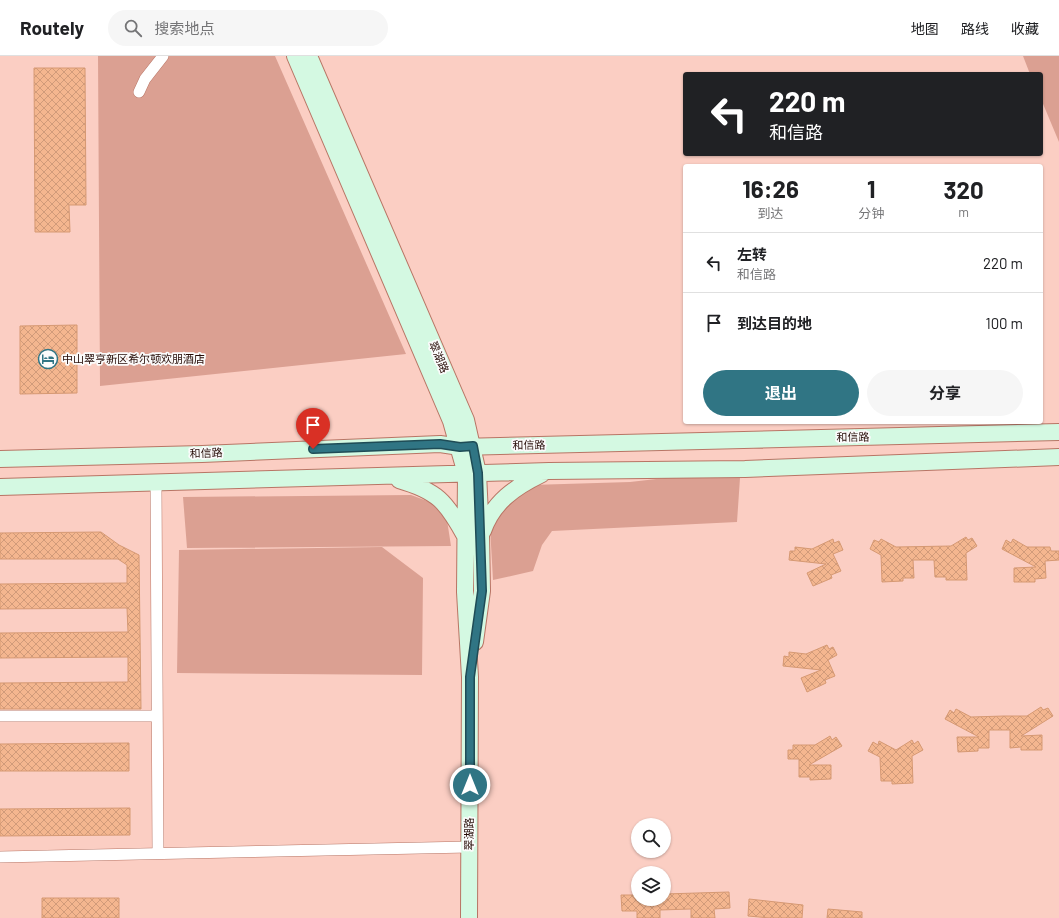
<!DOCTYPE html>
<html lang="zh">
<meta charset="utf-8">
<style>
body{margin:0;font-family:Barlow,"Noto Sans SC",sans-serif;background:#f6f6f6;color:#202124;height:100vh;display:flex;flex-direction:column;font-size:15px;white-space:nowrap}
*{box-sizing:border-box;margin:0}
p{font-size:13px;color:#757577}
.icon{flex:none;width:22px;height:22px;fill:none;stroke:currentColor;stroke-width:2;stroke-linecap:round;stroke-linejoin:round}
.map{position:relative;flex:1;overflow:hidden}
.details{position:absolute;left:683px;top:108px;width:360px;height:260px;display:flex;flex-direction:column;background:#fff;border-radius:4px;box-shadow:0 1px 3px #0004}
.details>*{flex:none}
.top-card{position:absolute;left:683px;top:16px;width:360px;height:84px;border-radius:4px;box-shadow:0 1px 3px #0004;background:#202124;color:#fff;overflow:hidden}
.fabs{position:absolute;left:631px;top:762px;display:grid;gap:8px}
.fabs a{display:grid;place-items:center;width:40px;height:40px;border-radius:50%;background:#fff;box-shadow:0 1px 3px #0004;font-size:20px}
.pin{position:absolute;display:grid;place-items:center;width:34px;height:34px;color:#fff;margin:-41px -17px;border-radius:50% 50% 50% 0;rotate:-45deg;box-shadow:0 0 4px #0007}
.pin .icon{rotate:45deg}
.me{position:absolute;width:44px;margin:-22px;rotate:0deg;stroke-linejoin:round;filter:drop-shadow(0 0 3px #0008)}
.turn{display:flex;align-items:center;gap:14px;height:84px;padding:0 20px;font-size:18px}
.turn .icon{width:52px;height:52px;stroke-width:2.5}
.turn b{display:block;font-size:28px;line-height:34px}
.eta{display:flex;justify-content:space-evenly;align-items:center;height:68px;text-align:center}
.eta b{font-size:24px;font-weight:700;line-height:28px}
.cta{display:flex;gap:8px;margin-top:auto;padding:8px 20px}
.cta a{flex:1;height:46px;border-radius:24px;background:#307584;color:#fff;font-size:16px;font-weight:700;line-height:46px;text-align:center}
.cta a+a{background:#f6f6f6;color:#202124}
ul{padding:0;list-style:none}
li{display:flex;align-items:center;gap:12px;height:60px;padding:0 20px;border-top:1px solid #e0e0e0}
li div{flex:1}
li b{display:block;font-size:15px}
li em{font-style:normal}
header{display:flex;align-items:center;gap:24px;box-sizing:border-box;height:56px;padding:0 20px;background:#fff;border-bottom:1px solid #e0e0e0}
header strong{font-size:19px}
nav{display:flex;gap:22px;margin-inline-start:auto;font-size:14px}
.search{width:280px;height:36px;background:#f6f6f6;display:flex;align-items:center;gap:10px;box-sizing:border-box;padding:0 14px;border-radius:22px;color:#757577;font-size:15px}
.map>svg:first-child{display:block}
.park{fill:#dba092}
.building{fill:url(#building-cross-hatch);stroke:#d69973}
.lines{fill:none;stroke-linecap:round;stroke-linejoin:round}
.street-casing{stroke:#b87565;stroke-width:12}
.secondary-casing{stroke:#b87565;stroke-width:18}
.street{stroke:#fff;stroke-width:11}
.secondary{stroke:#d4f9e2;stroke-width:16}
.route-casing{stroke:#1f4c56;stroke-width:10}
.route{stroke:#307584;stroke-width:7}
.labels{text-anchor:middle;stroke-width:3.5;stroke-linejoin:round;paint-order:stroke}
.street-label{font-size:11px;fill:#260c07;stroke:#fbfbfb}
.poi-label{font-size:11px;fill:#260c07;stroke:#fbfbfb;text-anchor:start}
</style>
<header>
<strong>Routely</strong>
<div class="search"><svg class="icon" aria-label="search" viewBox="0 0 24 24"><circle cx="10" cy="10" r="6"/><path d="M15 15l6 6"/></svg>搜索地点</div>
<nav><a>地图</a><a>路线</a><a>收藏</a></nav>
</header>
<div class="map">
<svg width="1059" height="862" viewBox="0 0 1059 862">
<defs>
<pattern id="building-cross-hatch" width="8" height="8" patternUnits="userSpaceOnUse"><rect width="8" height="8" fill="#f4b68f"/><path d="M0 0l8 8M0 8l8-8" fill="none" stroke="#d19b7a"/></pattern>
</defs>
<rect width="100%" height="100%" fill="#fbcec3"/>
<!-- park -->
<path class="park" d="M98,0H275L406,298L100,330Z
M1023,0H1059V86L1041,43V18H1030Z
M665,422H740L737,466L552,475L542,489L533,515L493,524L490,471L497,454L531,429L630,426Z
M411,439L430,446L447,464L451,490L187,492L183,441Z
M382,491L423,522L422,619L177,617L179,494Z"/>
<!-- building -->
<path class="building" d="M34,12H85L86,149H69L70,176H35Z
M77,269V337L20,338V270Z
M101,476L119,489L139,499L141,653H0V627L128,626V601L0,602V577L128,576L127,552L0,553V528L127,527V509L118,503H0V477Z
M966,481L968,484L972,482L977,490L966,497L967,524H946V521H935L934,504H913L914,522H903V525L882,526L881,499L870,493L874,484L879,486L881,483L896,491L951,490Z
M833,483L834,487L839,485L843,494L833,498L841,515L831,519L832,522L813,530L807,517L826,508L789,504L790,495H795V491L812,493Z
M1013,483L1027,491H1050L1051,495H1059V504L1045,505L1046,522L1035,523V526H1014V512L1036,511L1002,493L1006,484L1011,487Z
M827,589L829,593L833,591L837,599L828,604L835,620L825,624L826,627L807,636L801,622L821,614L783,610L784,600L789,601V596L806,598Z
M1041,651L1043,654L1048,652L1053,660L1021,680L1042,679V694H1021V691L1010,692V674H989V692H978V695L958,696L957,681H979L945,663L950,654L954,657L956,653L971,661L1004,660H1027Z
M830,680L832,684L836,681L842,690L809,709H831V723L810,724V721H799V703H788V694H793V689H815Z
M912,684L914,688L918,685L923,694L912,700L913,727L892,728V725H881L880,701L868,695L873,686L878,689L879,685L896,694Z
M129,687V715H0V688Z
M130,752V779L0,780V753Z
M729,836L730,852L714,853L715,862H691V853L660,854V862H637V855H622L621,839H638V843H664V838Z
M42,842H119V862H42Z
M749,843L803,849L802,862H770L748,860Z
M828,853L862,856V862H827Z"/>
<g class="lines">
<!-- street casing -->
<g class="street-casing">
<path id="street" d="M139,36L145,23L163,0
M156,427L158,797
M0,660H157
M0,801L469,791"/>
</g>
<!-- secondary casing -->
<g class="secondary-casing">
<path id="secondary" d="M295,0L451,365L466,418L465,536L470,621L469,862
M309,0L466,364L478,417L481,480L482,535L475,586
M0,403L202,398L440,388L460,391L1059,376
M399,424C437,435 446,445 465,480
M0,431L549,415L745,413L1059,401
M483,475C493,446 515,431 542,418"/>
</g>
<!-- street -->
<use href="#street" class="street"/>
<!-- secondary -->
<use href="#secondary" class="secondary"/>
</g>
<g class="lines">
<!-- route casing -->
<g class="route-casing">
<path id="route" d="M313,393L440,388L460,391L473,390L478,417L482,535L470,621V729"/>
</g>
<!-- route -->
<use href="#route" class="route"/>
</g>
<!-- icons -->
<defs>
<g id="hotel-ring" transform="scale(1)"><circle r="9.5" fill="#fbfbfb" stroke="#307584" stroke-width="1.5"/><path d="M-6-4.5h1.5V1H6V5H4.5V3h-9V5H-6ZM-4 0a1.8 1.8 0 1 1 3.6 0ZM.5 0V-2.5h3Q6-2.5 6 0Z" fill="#307584"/></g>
</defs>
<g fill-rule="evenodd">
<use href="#hotel-ring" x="48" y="303"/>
</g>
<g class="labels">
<!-- street labels -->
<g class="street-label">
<text transform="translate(439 301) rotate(67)" y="4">翠湖路</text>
<text transform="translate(853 381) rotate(-1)" y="4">和信路</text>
<text transform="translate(529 389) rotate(-1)" y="4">和信路</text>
<text transform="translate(206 397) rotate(-2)" y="4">和信路</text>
<text transform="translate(469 778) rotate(-90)" y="4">翠湖路</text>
</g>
<!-- poi labels -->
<g class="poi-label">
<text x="62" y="307">中山翠亨新区希尔顿欢朋酒店</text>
</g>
</g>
</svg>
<div class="fabs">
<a><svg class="icon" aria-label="search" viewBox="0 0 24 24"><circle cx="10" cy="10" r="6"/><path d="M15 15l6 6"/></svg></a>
<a><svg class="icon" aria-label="layers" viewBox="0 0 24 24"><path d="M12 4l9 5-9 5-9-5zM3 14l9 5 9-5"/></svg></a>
</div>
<div class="pin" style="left:313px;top:393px;background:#d93025"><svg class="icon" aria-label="arrive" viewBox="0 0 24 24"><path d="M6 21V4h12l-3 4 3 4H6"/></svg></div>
<svg class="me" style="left:470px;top:729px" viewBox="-20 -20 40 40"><circle r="17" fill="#307584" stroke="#fff" stroke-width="3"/><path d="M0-11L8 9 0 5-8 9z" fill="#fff"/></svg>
<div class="top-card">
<div class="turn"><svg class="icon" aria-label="left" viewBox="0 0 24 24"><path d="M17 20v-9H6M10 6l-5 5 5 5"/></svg><div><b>220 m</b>和信路</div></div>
</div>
<section class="details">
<div class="eta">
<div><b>16:26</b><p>到达</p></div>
<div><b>1</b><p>分钟</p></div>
<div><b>320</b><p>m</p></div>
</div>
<ul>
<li><svg class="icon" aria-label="left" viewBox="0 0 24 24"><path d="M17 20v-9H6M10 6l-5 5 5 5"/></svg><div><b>左转</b><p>和信路</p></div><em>220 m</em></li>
<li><svg class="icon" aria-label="arrive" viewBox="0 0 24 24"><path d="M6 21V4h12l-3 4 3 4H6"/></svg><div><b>到达目的地</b></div><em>100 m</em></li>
</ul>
<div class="cta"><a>退出</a><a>分享</a></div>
</section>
</div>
